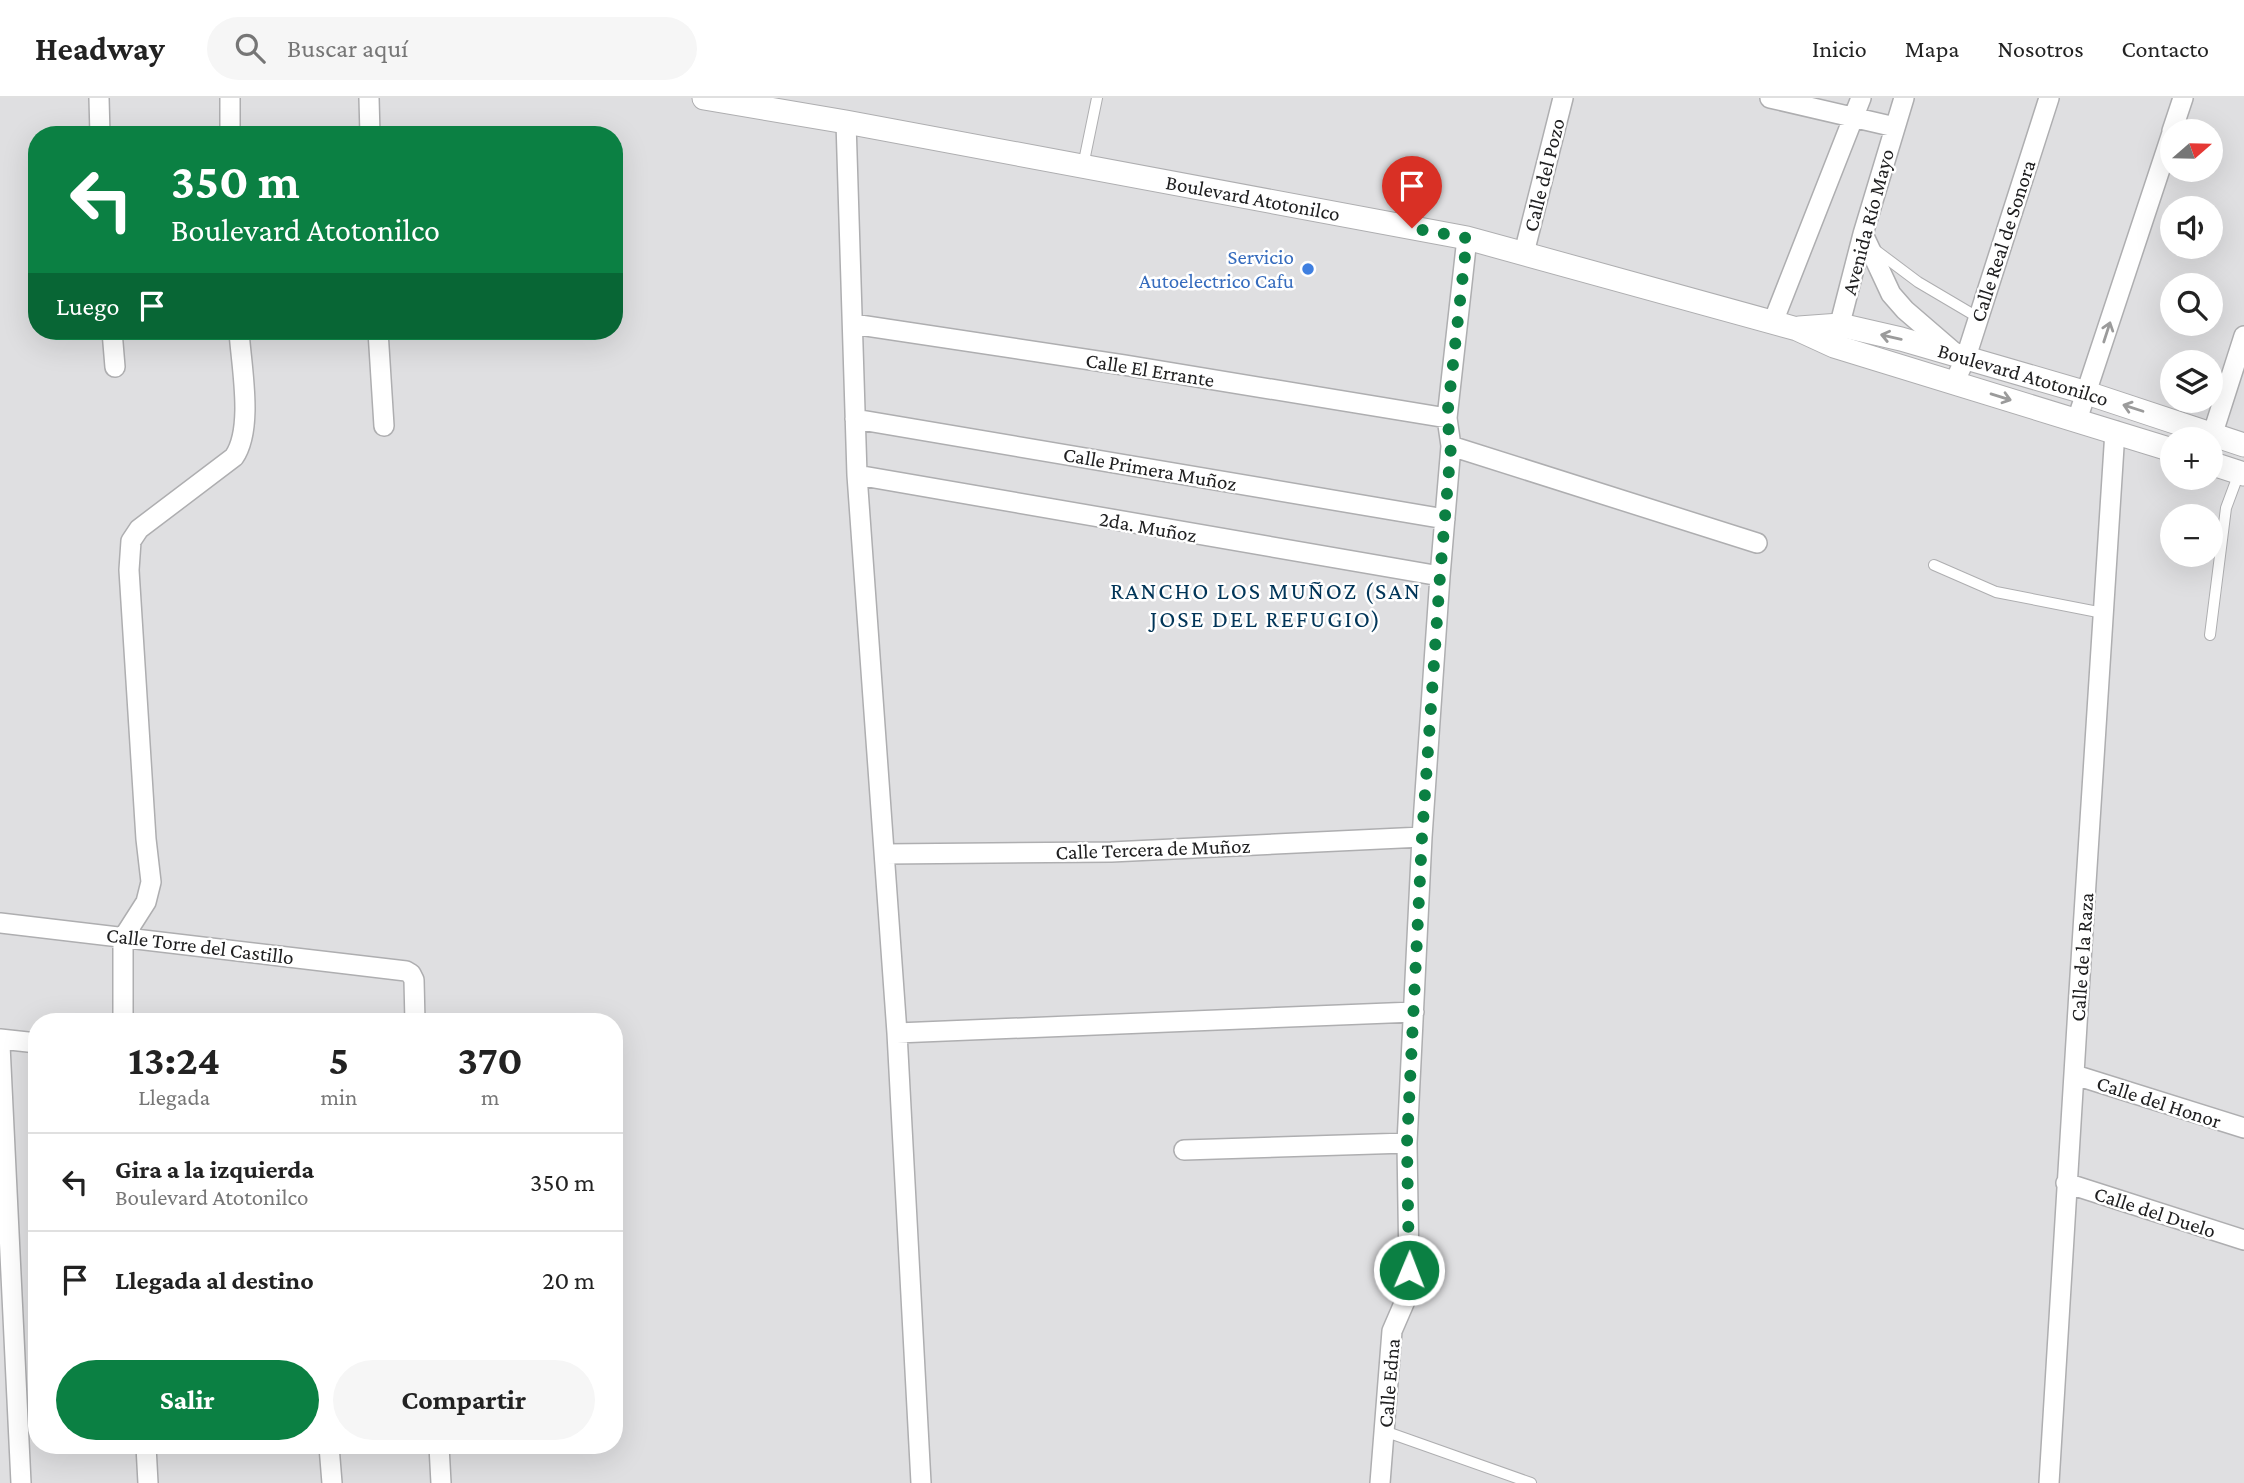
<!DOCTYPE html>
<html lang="es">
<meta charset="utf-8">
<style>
body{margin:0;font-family:"Crimson Pro",serif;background:#f6f6f6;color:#222;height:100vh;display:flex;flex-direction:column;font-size:26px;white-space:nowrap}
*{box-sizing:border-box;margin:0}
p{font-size:23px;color:#767676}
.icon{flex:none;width:38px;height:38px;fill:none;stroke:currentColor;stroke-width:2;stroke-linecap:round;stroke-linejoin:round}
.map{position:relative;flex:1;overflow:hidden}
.panel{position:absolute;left:28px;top:915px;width:595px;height:441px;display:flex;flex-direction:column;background:#fff;border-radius:28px;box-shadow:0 7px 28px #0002}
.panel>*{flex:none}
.guide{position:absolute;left:28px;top:28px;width:595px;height:214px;border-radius:28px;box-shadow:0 7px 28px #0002;background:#0b8043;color:#fff;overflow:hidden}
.needle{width:46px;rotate:70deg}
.fabs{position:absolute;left:2160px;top:21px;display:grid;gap:14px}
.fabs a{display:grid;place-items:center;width:63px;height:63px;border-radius:50%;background:#fff;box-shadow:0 7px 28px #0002;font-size:35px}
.pin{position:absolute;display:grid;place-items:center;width:60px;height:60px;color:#fff;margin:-72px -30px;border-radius:50% 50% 50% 0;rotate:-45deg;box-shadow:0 0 7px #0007}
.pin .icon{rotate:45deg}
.me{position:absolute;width:77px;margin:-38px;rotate:1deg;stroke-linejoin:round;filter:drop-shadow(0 0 5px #0008)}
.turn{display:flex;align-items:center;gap:24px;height:147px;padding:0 28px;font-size:32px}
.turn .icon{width:91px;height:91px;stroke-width:2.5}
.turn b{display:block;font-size:49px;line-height:60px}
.then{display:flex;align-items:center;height:66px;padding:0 28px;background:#0003;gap:14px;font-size:26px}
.eta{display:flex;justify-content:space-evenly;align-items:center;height:119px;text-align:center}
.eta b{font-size:42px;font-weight:700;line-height:49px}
.button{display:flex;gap:14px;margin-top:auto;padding:14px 28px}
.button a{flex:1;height:80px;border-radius:42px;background:#0b8043;color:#fff;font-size:28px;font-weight:700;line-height:80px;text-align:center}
.button a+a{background:#f6f6f6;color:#222}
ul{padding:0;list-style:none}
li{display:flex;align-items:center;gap:21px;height:98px;padding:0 28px;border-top:2px solid #e0e0e0}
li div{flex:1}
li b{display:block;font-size:26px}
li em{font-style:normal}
header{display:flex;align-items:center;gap:42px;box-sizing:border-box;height:98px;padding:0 35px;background:#fff;border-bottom:2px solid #e0e0e0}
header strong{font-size:33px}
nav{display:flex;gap:38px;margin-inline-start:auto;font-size:24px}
.search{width:490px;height:63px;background:#f6f6f6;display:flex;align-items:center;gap:18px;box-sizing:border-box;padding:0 24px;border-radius:38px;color:#767676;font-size:26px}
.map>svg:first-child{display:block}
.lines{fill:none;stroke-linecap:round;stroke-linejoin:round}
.service-casing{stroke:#aeaeb0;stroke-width:12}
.minor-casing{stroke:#aeaeb0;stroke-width:22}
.tertiary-casing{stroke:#aeaeb0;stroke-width:25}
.service{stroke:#fff;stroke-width:10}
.minor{stroke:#fff;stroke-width:19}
.tertiary{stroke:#fff;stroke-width:23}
.oneway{stroke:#9b9b9b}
.route{stroke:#0b8043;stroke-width:12;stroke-dasharray:0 21.6}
.shop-dot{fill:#3f7fe0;stroke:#fff;stroke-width:2.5}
.labels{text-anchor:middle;stroke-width:5;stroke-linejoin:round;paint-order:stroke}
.street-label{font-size:21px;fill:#202021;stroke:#fff}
.shop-label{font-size:21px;fill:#366cbe;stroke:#fff;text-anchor:end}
.quarter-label{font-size:24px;letter-spacing:2px;fill:#013558;stroke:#fff}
</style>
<header>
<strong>Headway</strong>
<div class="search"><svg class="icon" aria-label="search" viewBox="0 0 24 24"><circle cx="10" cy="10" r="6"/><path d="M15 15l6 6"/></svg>Buscar aquí</div>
<nav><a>Inicio</a><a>Mapa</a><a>Nosotros</a><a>Contacto</a></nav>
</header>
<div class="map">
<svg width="2244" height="1385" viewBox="0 0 2244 1385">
<rect width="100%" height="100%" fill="#dfdfe1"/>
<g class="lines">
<!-- service casing -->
<g class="service-casing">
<path id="service" d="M1083,68L1097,0
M1874,151L1918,184L1979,220
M1934,467L1996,494L2103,515
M2210,537L2226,410L2239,375
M1384,1333L1531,1385"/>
</g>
<!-- minor casing -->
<g class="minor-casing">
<path id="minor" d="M99,0L100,37
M230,0V37
M369,0L370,37
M1770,0L1895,29
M846,24L857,377L897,935L921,1385
M2172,33L2183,0
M1863,136L1891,196L1905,212L1956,256
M1524,155L1563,0
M1773,224L1861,0
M853,226L1124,267L1447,320
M112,233L115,269
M378,233L384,328
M1836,241L1863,136L1904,0
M1954,285L1966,259L2049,0
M855,321L1445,421
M2077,322L2172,35
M2210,344L2244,238
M1451,348L1757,445
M857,377L1440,478
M885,756L1111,754L1422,739
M0,825L406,873L411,876L414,882L415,924
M123,924V840L146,804L151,784L146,741L129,472L131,443L139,431L234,359C254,330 241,267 239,233
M897,935L1414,914
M0,941L37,945
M0,947L21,1385
M2075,977L2244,1030
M1184,1052L1407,1045
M2066,1085L2244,1142
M146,1348L148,1385
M329,1348L332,1385
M439,1348L441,1385
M1380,1385L1392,1233L1405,1203L1409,1172L1407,1045L1422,739L1440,478L1451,348L1447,320L1467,140
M2049,1385C2069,1034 2093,684 2115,333"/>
</g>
<!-- tertiary casing -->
<g class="tertiary-casing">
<g id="tertiary">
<path id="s1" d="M704,0L846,24L1467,140L1797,231L1834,248L2172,352"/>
<path id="s2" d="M1799,230L1840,227L1901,241L2087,295L2244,347"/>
<path d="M2210,365L2244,376"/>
</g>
</g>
<!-- service -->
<use href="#service" class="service"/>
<!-- minor -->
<use href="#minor" class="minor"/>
<!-- tertiary -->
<use href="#tertiary" class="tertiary"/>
</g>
<!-- one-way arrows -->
<defs><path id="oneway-shaft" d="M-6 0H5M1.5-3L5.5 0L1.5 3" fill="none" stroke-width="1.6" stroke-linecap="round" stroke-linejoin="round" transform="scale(1.75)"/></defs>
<g class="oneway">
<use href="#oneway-shaft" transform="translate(2107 234) rotate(-72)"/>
<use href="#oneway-shaft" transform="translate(1891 239) rotate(-167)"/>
<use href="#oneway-shaft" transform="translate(2001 299) rotate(17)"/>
<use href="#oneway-shaft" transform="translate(2133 310) rotate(-162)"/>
</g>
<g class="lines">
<!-- route -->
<path class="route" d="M1409,1172L1407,1045L1422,739L1440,478L1451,348L1447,320L1467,140L1412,130"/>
</g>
<!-- markers -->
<circle class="shop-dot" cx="1308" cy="171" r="7"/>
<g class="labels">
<!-- street labels -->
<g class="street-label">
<text transform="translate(1544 77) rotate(-76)" y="7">Calle del Pozo</text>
<text dy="7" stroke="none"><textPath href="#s1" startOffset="558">Boulevard Atotonilco</textPath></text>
<text transform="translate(1868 124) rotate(-75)" y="7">Avenida Río Mayo</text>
<text transform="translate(2003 143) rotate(-72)" y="7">Calle Real de Sonora</text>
<text transform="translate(1150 272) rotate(9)" y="7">Calle El Errante</text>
<text dy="7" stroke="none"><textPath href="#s2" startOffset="231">Boulevard Atotonilco</textPath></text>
<text transform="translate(1150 371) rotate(10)" y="7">Calle Primera Muñoz</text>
<text transform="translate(1148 429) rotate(10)" y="7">2da. Muñoz</text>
<text transform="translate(1153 751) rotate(-2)" y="7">Calle Tercera de Muñoz</text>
<text transform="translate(200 848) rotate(7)" y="7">Calle Torre del Castillo</text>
<text transform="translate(2082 859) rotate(-86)" y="7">Calle de la Raza</text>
<text transform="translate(2159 1004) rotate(18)" y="7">Calle del Honor</text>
<text transform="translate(2155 1114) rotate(18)" y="7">Calle del Duelo</text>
<text transform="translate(1389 1285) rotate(-85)" y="7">Calle Edna</text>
</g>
<!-- shop labels -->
<g class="shop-label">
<text x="1294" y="166">Servicio<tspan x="1294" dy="24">Autoelectrico Cafu</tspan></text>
</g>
<!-- quarter labels -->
<g class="quarter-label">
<text x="1266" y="501">RANCHO LOS MUÑOZ (SAN<tspan x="1266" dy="28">JOSE DEL REFUGIO)</tspan></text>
</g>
</g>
</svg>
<div class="fabs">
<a><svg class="needle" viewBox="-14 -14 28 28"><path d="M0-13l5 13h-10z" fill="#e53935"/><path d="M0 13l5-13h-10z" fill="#767676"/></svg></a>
<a><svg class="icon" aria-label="sound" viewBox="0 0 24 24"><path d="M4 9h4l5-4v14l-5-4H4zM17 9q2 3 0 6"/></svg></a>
<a><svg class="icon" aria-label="search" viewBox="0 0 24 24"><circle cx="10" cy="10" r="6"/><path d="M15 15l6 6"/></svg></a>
<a><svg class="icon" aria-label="layers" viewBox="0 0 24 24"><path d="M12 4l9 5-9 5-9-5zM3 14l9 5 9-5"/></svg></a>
<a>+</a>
<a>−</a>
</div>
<div class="pin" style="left:1412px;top:130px;background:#d93025"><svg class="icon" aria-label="arrive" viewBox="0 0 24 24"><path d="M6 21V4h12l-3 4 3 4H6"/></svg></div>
<svg class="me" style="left:1409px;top:1172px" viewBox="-20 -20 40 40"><circle r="17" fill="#0b8043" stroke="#fff" stroke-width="3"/><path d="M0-11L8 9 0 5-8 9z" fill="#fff"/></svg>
<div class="guide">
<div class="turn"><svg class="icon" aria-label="left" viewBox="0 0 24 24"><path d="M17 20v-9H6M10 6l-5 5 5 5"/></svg><div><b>350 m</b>Boulevard Atotonilco</div></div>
<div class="then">Luego<svg class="icon" aria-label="arrive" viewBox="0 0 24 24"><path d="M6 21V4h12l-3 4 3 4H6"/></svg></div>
</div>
<section class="panel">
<div class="eta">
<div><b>13:24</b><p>Llegada</p></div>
<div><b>5</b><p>min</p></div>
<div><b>370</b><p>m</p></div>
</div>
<ul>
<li><svg class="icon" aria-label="left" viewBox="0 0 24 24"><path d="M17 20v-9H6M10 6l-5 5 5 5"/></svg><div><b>Gira a la izquierda</b><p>Boulevard Atotonilco</p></div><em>350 m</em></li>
<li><svg class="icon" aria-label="arrive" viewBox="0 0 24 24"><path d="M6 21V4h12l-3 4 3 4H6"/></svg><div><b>Llegada al destino</b></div><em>20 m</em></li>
</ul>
<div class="button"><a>Salir</a><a>Compartir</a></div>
</section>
</div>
